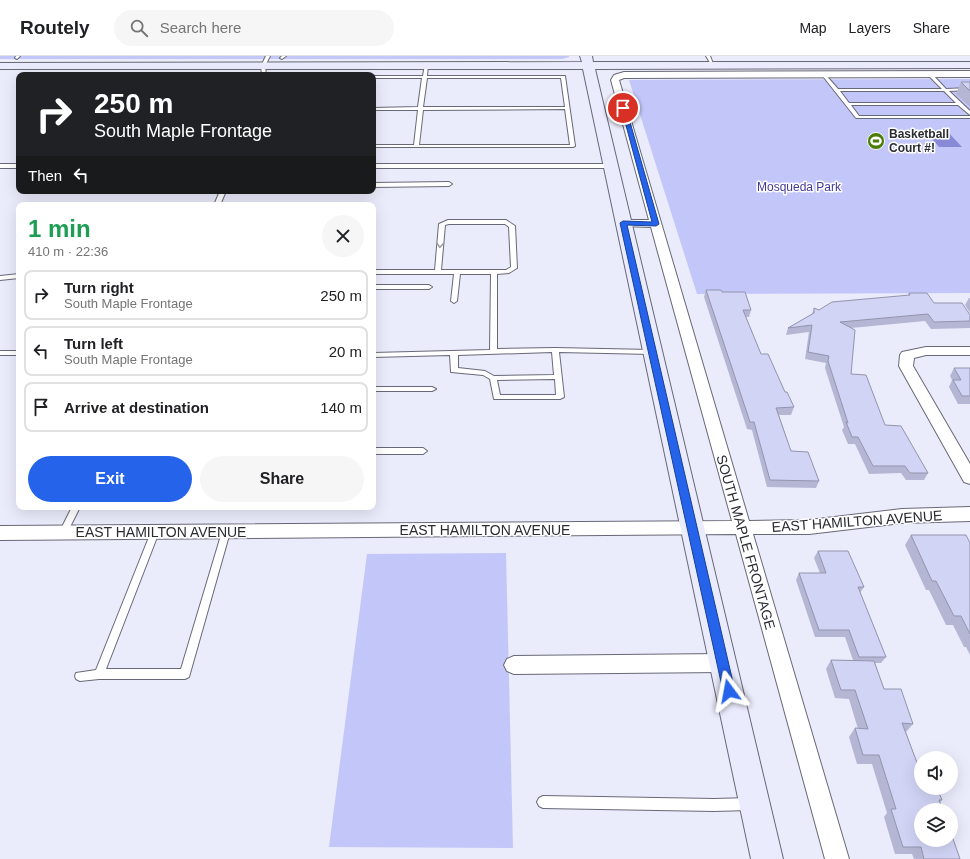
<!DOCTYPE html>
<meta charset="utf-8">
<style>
body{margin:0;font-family:Helvetica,sans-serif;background:#f6f6f6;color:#202124;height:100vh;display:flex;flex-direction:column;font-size:15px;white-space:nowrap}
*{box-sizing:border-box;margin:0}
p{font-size:13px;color:#757577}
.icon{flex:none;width:22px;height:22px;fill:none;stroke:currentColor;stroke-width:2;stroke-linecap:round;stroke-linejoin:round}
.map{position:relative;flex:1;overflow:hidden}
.panel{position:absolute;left:16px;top:146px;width:360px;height:308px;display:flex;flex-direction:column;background:#fff;border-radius:8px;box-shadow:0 4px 16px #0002}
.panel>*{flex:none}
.guide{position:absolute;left:16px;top:16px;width:360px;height:122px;border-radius:8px;box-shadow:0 4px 16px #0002;background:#202124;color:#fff;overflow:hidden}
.controls{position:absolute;left:914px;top:695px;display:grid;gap:8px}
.controls a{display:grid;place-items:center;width:44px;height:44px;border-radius:50%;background:#fff;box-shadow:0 4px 16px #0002;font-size:20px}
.pin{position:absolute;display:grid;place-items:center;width:34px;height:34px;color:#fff;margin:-17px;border:2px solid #fff;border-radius:50%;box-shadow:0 1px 4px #0007}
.me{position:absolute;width:44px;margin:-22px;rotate:347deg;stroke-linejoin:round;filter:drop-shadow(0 0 3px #0008)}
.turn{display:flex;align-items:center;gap:14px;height:84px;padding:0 12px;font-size:18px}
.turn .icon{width:52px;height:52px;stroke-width:2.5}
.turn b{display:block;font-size:28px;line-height:34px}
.then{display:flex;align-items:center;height:38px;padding:0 12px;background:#0003;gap:8px;font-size:15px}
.round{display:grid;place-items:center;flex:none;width:42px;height:42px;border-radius:21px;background:#f6f6f6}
.headline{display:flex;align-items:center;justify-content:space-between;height:68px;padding:0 12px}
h1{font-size:24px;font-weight:700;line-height:30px;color:#1e9e55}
.button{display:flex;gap:8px;margin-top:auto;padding:8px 12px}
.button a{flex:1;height:46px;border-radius:24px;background:#2563eb;color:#fff;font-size:16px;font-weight:700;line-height:46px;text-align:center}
.button a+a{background:#f6f6f6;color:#202124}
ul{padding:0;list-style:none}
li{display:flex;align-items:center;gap:12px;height:50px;margin:0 8px 6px;padding:0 4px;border:2px solid #e0e0e0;border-radius:8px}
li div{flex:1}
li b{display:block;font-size:15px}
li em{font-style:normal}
header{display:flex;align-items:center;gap:24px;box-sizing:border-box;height:56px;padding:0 20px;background:#fff;border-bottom:1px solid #e0e0e0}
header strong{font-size:19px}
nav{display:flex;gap:22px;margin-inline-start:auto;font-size:14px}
.search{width:280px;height:36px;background:#f6f6f6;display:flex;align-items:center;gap:10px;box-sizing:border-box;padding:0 14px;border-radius:22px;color:#757577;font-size:15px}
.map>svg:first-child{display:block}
.green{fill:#c3c6f8}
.water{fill:#888ad7}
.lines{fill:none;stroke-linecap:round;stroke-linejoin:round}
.lane-casing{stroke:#686977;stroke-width:2}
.street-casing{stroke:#686977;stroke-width:2}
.secondary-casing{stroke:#686977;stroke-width:2}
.lane{fill:#fff;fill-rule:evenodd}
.street{fill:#fff;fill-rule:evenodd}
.secondary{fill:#eaebfc;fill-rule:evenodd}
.wall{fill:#b5b6d4}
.building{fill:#d2d4f6;stroke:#9394ac}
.oneway{stroke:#a0a0a3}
.route{fill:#2563eb;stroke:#184099}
.labels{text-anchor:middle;stroke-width:3;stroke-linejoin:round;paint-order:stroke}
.far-poi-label{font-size:12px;font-weight:bold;fill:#2b2c32;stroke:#fff;text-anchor:start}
.far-park-label{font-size:12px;fill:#413995;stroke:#fff}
.street-label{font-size:14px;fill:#2b2c32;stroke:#fff}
</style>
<header>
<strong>Routely</strong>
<div class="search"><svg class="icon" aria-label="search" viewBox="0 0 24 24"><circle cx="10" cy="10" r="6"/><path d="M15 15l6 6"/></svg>Search here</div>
<nav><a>Map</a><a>Layers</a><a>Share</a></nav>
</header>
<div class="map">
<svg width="970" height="803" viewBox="0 0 970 803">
<rect width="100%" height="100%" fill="#eaebfb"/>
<!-- green -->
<path class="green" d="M0,0H569V1L562,3H0Z
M970,23V237L697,238L629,24Z
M506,497L513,792L329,791L367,498Z"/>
<!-- water -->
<path class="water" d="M924,74H946L962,91H939Z"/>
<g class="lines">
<!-- lane casing -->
<g class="lane-casing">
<path id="lane" d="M16,0H20L17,3L15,2Z
M266,0H270L265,10L266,19H262L261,10Z
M282,0H286L282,3L280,2Z
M706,0H710L714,10H712Z
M425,8L428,9L427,20H565L575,90L573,91H373V89H414L418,54H373V52L418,51L422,22H373V20H423ZM427,22H561L565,51H423ZM565,53L570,89H419L423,54Z
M272,17H276V19H272Z
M824,17L838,33H942L927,18L931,17L946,33L970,32V34L949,35L970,55V59L958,49H851L859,60H970V62H856L822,19V18ZM840,35H944L956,47H849Z
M0,108H19V112H0Z
M373,108H610L613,110L610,112H373Z
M373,127L449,126L452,128L449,130L373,131Z
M220,135H226L220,149H214Z
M448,164H506L515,170L517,212L509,217L497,218V293L555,292L652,294L655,296L652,298L559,296L564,341L560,343H494L490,323L483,319L451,316L450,299L373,301V297L490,294L491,218H460L457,245L454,247L451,245L454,218H373V214H435L439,168ZM449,168H505L509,171L511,211L506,214H441L445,169ZM552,296L554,319L494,320L485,315L458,312V299ZM555,323L556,339H500L497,324Z
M19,218V222L0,224V220Z
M373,229H429L432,231L429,233H373Z
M0,295H19V299H0Z
M373,331H432L436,333L432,335H373Z
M373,392H423L427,395L423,398H373Z
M72,451H80L66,479L63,480L60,479L59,477Z
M155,473L158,474L159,476L106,613H181L222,476L223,474L226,473L229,474L230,476L189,621L185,623H99L80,625L76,623L75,620L76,617L96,614L151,476L152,474Z
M543,740L714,743L750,742L754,744L756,748L754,752L750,754L714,755L543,752L539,750L537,746L539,742Z"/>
</g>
<!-- street casing -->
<g class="street-casing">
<path id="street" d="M970,15V21L624,22L619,24L749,465L809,464L902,453L970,451V465L902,467L809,478H753L849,803H825L736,478L0,484V470L732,465L651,171L623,170L619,169L617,167L619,165L623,164H649L611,24L614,19L624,16Z
M926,291H970V299H926L914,302L913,310L970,408V428L964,426L899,310L900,299L902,296Z
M722,598L729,601L732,607L729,613L722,616L514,618L507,615L504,609L507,603L514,600Z"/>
</g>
<!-- secondary casing -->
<g class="secondary-casing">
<path id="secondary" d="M580,0H592L593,6H970V12L595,13L783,803H751L583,13H0V7L582,6Z"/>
</g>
<!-- lane -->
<use href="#lane" class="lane"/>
<!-- street -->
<use href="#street" class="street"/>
<!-- secondary -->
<use href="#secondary" class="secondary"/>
</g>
<!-- wall -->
<path class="wall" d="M961,26H970V51L956,38Z
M706,234L751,254L749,261H746L761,298L794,351L791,359H779L791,395L819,425L816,432L767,431L752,374L747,373L704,241Z
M909,237L934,247L970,259V272L931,273L925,265L851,272V318L885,369L928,417L924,424H906L901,417L869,418L855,388H848L842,374L844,371L825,312L826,307L805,303L809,276L786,279L788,272L812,258L814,252L819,254L908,239Z
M969,242H970V257L965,249Z
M954,312H970V348H958L949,331L952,324L950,320Z
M911,479L970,487V599L966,591H964L953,569H946L929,534H926L905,489Z
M818,495L864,531L860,537L886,601L881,607H875L884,633L913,668L906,676L919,712L942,744L940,746L960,803H914L912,798H895L884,761L887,757L872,708H857L849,681L855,672L858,673L849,643L835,642L826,613L831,604H853L845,581H815L796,524L799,517H820L814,502Z"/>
<!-- building -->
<path class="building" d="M961,26H970V35Z
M706,234H721L722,236H745L751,254H743L761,298H768L785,336H787L794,351L776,352L791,395L808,396L819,425L770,424L754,366H750Z
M909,237H927L934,247H962L970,259V265L934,266L928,258L840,266L855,274L851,318L866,319L885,369L901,370L928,417H910L905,410H873L858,381H852L846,366L848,367L828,305L829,300L808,296L812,269L788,272L814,257V252L819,254L832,246L910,239Z
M954,312H970V340H962L953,324H961Z
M911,479H966L970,487V578L961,560H954L936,525H932Z
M818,495H848L864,531H858L886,601H859L849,574H819L799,517H826Z
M831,604L874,605L884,633H901L913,668L902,667L919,712H921V732H937L942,744H939L943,754H921V784H951V777L960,803H924L921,791H903L891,753H896L879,699H863L855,672L868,673L855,634H841Z"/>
<!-- one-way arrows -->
<defs><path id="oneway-chevron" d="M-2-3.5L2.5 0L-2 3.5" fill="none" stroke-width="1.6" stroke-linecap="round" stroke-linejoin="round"/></defs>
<use class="oneway" href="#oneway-chevron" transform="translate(440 189) rotate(94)"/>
<!-- route -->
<path class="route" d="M621,51L626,52L659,168L656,170L627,169L735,635L733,639L729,641L725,639L723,635L620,167L623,165L652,166Z"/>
<!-- icons -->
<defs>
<g id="stadium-disc" transform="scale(0.9)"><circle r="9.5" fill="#4c7d08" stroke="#fff"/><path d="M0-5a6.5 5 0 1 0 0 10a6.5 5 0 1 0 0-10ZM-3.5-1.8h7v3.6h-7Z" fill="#fff"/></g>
</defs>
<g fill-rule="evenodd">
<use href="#stadium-disc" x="876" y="85"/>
</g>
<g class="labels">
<!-- far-poi labels -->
<g class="far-poi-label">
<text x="889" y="82">Basketball<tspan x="889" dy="14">Court #!</tspan></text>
</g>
<!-- far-park labels -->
<g class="far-park-label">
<text x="799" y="135">Mosqueda Park</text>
</g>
<!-- street labels -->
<g class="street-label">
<text transform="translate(857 465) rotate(-4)" y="5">EAST HAMILTON AVENUE</text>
<text x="485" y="479">EAST HAMILTON AVENUE</text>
<text x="161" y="481">EAST HAMILTON AVENUE</text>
<text transform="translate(746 486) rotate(74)" y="5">SOUTH MAPLE FRONTAGE</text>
</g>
</g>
</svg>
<div class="controls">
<a><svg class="icon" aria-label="sound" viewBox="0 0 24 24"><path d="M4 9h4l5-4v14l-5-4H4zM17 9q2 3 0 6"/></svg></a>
<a><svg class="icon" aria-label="layers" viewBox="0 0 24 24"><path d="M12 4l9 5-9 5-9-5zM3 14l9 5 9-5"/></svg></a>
</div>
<div class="pin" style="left:623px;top:52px;background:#d93025"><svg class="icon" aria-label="arrive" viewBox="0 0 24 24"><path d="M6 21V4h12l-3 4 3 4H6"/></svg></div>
<svg class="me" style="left:729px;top:635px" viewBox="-20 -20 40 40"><path d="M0-17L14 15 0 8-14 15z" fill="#2563eb" stroke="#fff" stroke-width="4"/></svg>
<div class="guide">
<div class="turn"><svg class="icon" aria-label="right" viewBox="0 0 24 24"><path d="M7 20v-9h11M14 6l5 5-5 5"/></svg><div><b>250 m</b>South Maple Frontage</div></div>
<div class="then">Then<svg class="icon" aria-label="left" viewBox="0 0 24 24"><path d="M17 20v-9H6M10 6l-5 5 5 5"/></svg></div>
</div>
<section class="panel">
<div class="headline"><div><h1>1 min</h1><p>410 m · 22:36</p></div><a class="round"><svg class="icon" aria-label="close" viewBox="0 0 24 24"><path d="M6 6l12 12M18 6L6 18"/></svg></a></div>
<ul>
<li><svg class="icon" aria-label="right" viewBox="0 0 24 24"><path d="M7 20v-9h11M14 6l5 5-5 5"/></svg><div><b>Turn right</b><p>South Maple Frontage</p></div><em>250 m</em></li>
<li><svg class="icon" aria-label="left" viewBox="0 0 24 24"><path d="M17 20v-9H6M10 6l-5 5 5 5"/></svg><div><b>Turn left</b><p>South Maple Frontage</p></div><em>20 m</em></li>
<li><svg class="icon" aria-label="arrive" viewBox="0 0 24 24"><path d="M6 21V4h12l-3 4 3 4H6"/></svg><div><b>Arrive at destination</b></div><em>140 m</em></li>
</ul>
<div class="button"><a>Exit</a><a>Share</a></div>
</section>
</div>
